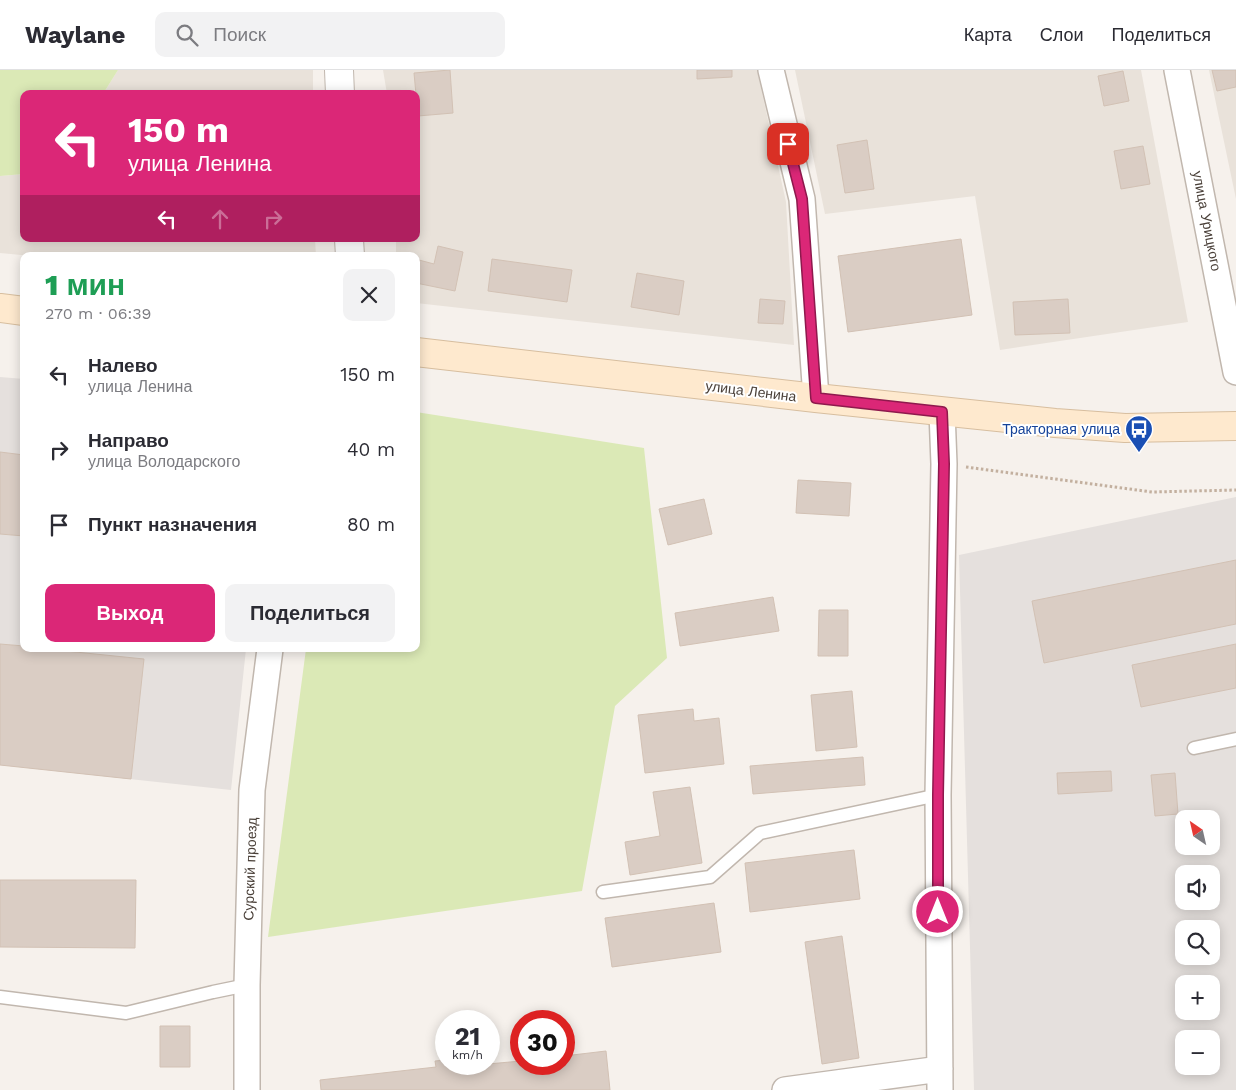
<!DOCTYPE html>
<html lang="ru">
<meta charset="utf-8">
<style>
body{margin:0;font-family:"Work Sans",sans-serif;background:#f2f2f3;color:#2b2b33;height:100vh;display:flex;flex-direction:column;font-size:19px;white-space:nowrap}
*{box-sizing:border-box;margin:0}
p{font-size:16px;color:#7c7c81}
.icon{flex:none;width:28px;height:28px;fill:none;stroke:currentColor;stroke-width:2;stroke-linecap:round;stroke-linejoin:round}
.map{position:relative;flex:1;overflow:hidden}
.sheet{position:absolute;left:20px;top:182px;width:400px;height:400px;display:flex;flex-direction:column;background:#fff;border-radius:10px;box-shadow:0 2px 12px #0003}
.sheet>*{flex:none}
.hud{position:absolute;left:20px;top:20px;width:400px;height:152px;border-radius:10px;box-shadow:0 2px 12px #0003;background:#db2777;color:#fff;overflow:hidden}
.needle{width:32px;rotate:326deg}
.buttons{position:absolute;left:1175px;top:740px;display:grid;gap:10px}
.buttons a{display:grid;place-items:center;width:45px;height:45px;border-radius:10px;background:#fff;box-shadow:0 2px 12px #0003;font-size:25px}
.speed{position:absolute;left:435px;top:940px;display:flex;gap:10px;font-size:25px;font-weight:700;text-align:center}
.speed>*{display:grid;place-content:center;width:65px;height:65px;border-radius:50%;background:#fff;box-shadow:0 2px 12px #0003;line-height:1}
.speed small{font-size:12px;font-weight:400}
.speed .limit{border:8px solid #d22;background:#fff;color:#111}
.pin{position:absolute;display:grid;place-items:center;width:42px;height:42px;color:#fff;margin:-21px;border-radius:10px;box-shadow:0 2px 8px #0006}
.me{position:absolute;width:55px;margin:-28px;rotate:0deg;stroke-linejoin:round;filter:drop-shadow(0 0 4px #0008)}
.turn{display:flex;align-items:center;gap:18px;height:105px;padding:0 25px;font-size:22px}
.turn .icon{width:65px;height:65px;stroke-width:2.5}
.turn b{display:block;font-size:35px;line-height:42px}
.lanes{display:flex;align-items:center;height:48px;padding:0 25px;background:#0003;justify-content:center;gap:25px;direction:ltr}
.lanes .off{opacity:.35}
.round{display:grid;place-items:center;flex:none;width:52px;height:52px;border-radius:10px;background:#f2f2f3}
.head{display:flex;align-items:center;justify-content:space-between;height:85px;padding:0 25px}
h1{font-size:30px;font-weight:800;line-height:38px;color:#1e9e55}
.button{display:flex;gap:10px;margin-top:auto;padding:10px 25px}
.button a{flex:1;height:58px;border-radius:10px;background:#db2777;color:#fff;font-size:20px;font-weight:800;line-height:58px;text-align:center}
.button a+a{background:#f2f2f3;color:#2b2b33}
ul{padding:0;list-style:none}
li{display:flex;align-items:center;gap:15px;height:75px;padding:0 25px}
li div{flex:1}
li b{display:block;font-size:19px}
li em{font-style:normal}
header{display:flex;align-items:center;gap:30px;box-sizing:border-box;height:70px;padding:0 25px;background:#fff;border-bottom:1px solid #e1e1e2}
header strong{font-size:24px}
nav{display:flex;gap:28px;margin-inline-start:auto;font-size:18px}
.search{width:350px;height:45px;background:#f2f2f3;display:flex;align-items:center;gap:12px;box-sizing:border-box;padding:0 18px;border-radius:10px;color:#7c7c81;font-size:19px}
.map>svg:first-child{display:block}
.residential{fill:#e9e2da}
.industrial{fill:#e5e0dd;fill-rule:evenodd}
.green{fill:#dbe9b6}
.building{fill:#dacdc4;stroke:#d2c1b4}
.lines{fill:none;stroke-linecap:round;stroke-linejoin:round}
.service-casing{stroke:#c1b7ae;stroke-width:15}
.minor-casing{stroke:#c1b7ae;stroke-width:28}
.tertiary-casing{stroke:#c1b7ae;stroke-width:30}
.secondary-casing{stroke:#d7be9f;stroke-width:30}
.path{stroke:#c3b09f;stroke-width:3;stroke-dasharray:2.5 2.5;stroke-linecap:butt}
.service{stroke:#fff;stroke-width:12}
.minor{stroke:#fff;stroke-width:25}
.tertiary{stroke:#fff;stroke-width:28}
.secondary{stroke:#fee9ce;stroke-width:28}
.route-casing{stroke:#8e194d;stroke-width:12}
.route{stroke:#db2777;stroke-width:9}
.labels{text-anchor:middle;stroke-width:4;stroke-linejoin:round;paint-order:stroke}
.street-label{font-size:14px;fill:#4a4039;stroke:#fff}
.transit-label{font-size:14px;fill:#164399;stroke:#fff;text-anchor:end}
</style>
<header>
<strong>Waylane</strong>
<div class="search"><svg class="icon" aria-label="search" viewBox="0 0 24 24"><circle cx="10" cy="10" r="6"/><path d="M15 15l6 6"/></svg>Поиск</div>
<nav><a>Карта</a><a>Слои</a><a>Поделиться</a></nav>
</header>
<div class="map">
<svg width="1236" height="1020" viewBox="0 0 1236 1020">
<rect width="100%" height="100%" fill="#f6f1ec"/>
<!-- residential -->
<path class="residential" d="M118,0H313V24H103Z
M383,0H757L786,132L794,275L416,233V186H396V169H416V24H387Z
M795,0H1141L1188,252L1000,280L975,126L825,144Z
M1209,0H1236V129Z
M24,104V169H315L316,186H32L0,183V106Z"/>
<!-- industrial -->
<path class="industrial" d="M0,307L24,309V579H246L231,720L0,695Z
M1236,427V1020H974L959,485ZM1184,749H1211V776H1184ZM1184,804H1211V831H1184ZM1184,859H1211V886H1184ZM1184,914H1211V941H1184ZM1184,969H1211V996H1184Z"/>
<!-- green -->
<path class="green" d="M0,0H118L103,24H24V104L0,106Z
M416,342L644,378L667,588L615,636L582,821L268,867L306,579H416Z"/>
<!-- building -->
<path class="building" d="M450,0L453,43L418,46L414,3Z
M697,0H732V7L697,9Z
M1212,0H1236V17L1217,21Z
M1123,1L1129,31L1104,36L1098,6Z
M867,70L874,119L845,123L837,75Z
M1143,76L1150,114L1121,119L1114,81Z
M961,169L972,245L848,262L838,186Z
M438,176L463,182L455,221L416,213V202L419,190L434,194Z
M492,189L572,200L567,232L488,221Z
M637,203L684,211L679,245L631,237Z
M760,229L785,231L783,254L758,253Z
M1068,229L1070,263L1015,265L1013,232Z
M0,382L24,385V466L0,464Z
M798,410L851,413L849,446L796,443Z
M704,429L712,464L668,475L659,439Z
M1236,490V554L1044,593L1032,531Z
M773,527L779,561L680,576L675,543Z
M819,540H848V586H818Z
M0,574L24,576V579H46L144,589L131,709L0,695Z
M1236,574V618L1141,637L1132,595Z
M852,621L857,677L816,681L811,625Z
M693,639L694,651L719,648L724,694L645,703L638,645Z
M863,687L865,715L753,724L750,696Z
M1111,701L1112,721L1058,724L1057,703Z
M1175,703L1178,744L1155,746L1151,705Z
M690,717L702,793L630,805L625,772L660,766L653,722Z
M854,780L860,829L750,842L745,793Z
M0,810H136L135,878L0,877Z
M714,833L721,882L612,897L605,848Z
M842,866L859,988L822,994L805,872Z
M160,956H190V997H160Z
M606,981L610,1020H321L320,1010L436,997L435,991L446,990V994H488L521,991V994H564V986Z"/>
<g class="lines">
<!-- service casing -->
<g class="service-casing">
<path id="service" d="M1194,678L1236,669
M603,822L710,807L760,763L938,725
M0,927L126,943L213,922L247,915"/>
</g>
<!-- minor casing -->
<g class="minor-casing">
<path id="minor" d="M771,0L802,129L816,328
M1177,0L1236,302
M247,1020V915L252,720L270,579
M785,1020L940,999
M940,1020L938,725L944,394L942,342"/>
</g>
<!-- tertiary casing -->
<g class="tertiary-casing">
<path id="tertiary" d="M339,0L340,24
M349,169L350,186"/>
</g>
<!-- secondary casing -->
<g class="secondary-casing">
<path id="secondary" d="M0,238L24,241
M416,282L816,328L1055,353L1125,358L1236,356"/>
</g>
<!-- path -->
<path class="path" d="M966,397L1152,422L1236,420"/>
<!-- service -->
<use href="#service" class="service"/>
<!-- minor -->
<use href="#minor" class="minor"/>
<!-- tertiary -->
<use href="#tertiary" class="tertiary"/>
<!-- secondary -->
<use href="#secondary" class="secondary"/>
</g>
<g class="lines">
<!-- route casing -->
<g class="route-casing">
<path id="route" d="M788,74L802,129L816,328L942,342L944,394L938,725V842"/>
</g>
<!-- route -->
<use href="#route" class="route"/>
</g>
<!-- icons -->
<defs>
<g id="bus-pin" transform="scale(1.4375)"><path d="M0 17L-7.5 6A9.5 9.5 0 1 1 7.5 6Z" fill="#1a4fb4" stroke="#fff"/><path d="M-5-6H5V4H4V6H2V4H-2V6H-4V4H-5ZM-3.5-4V0h7V-4ZM-3.5 1.2v1.5H-2V1.2ZM2 1.2v1.5H3.5V1.2Z" fill="#fff"/></g>
</defs>
<g fill-rule="evenodd">
<use href="#bus-pin" x="1139" y="359"/>
</g>
<g class="labels">
<!-- street labels -->
<g class="street-label">
<text transform="translate(1207 151) rotate(79)" y="5">улица Урицкого</text>
<text transform="translate(751 321) rotate(7)" y="5">улица Ленина</text>
<text transform="translate(250 799) rotate(-88)" y="5">Сурский проезд</text>
</g>
<!-- transit labels -->
<g class="transit-label">
<text x="1120" y="364">Тракторная улица</text>
</g>
</g>
</svg>
<div class="buttons">
<a><svg class="needle" viewBox="-14 -14 28 28"><path d="M0-13l5 13h-10z" fill="#e53935"/><path d="M0 13l5-13h-10z" fill="#7c7c81"/></svg></a>
<a><svg class="icon" aria-label="sound" viewBox="0 0 24 24"><path d="M4 9h4l5-4v14l-5-4H4zM17 9q2 3 0 6"/></svg></a>
<a><svg class="icon" aria-label="search" viewBox="0 0 24 24"><circle cx="10" cy="10" r="6"/><path d="M15 15l6 6"/></svg></a>
<a>+</a>
<a>−</a>
</div>
<div class="speed"><div>21<small>km/h</small></div><div class="limit">30</div></div>
<div class="pin" style="left:788px;top:74px;background:#d93025"><svg class="icon" aria-label="arrive" viewBox="0 0 24 24"><path d="M6 21V4h12l-3 4 3 4H6"/></svg></div>
<svg class="me" style="left:938px;top:842px" viewBox="-20 -20 40 40"><circle r="17" fill="#db2777" stroke="#fff" stroke-width="3"/><path d="M0-11L8 9 0 5-8 9z" fill="#fff"/></svg>
<div class="hud">
<div class="turn"><svg class="icon" aria-label="left" viewBox="0 0 24 24"><path d="M17 20v-9H6M10 6l-5 5 5 5"/></svg><div><b>150 m</b>улица Ленина</div></div>
<div class="lanes"><svg class="icon" aria-label="left" viewBox="0 0 24 24"><path d="M17 20v-9H6M10 6l-5 5 5 5"/></svg><svg class="icon off" aria-label="ahead" viewBox="0 0 24 24"><path d="M12 20V5M6 11l6-6 6 6"/></svg><svg class="icon off" aria-label="right" viewBox="0 0 24 24"><path d="M7 20v-9h11M14 6l5 5-5 5"/></svg></div>
</div>
<section class="sheet">
<div class="head"><div><h1>1 мин</h1><p>270 m · 06:39</p></div><a class="round"><svg class="icon" aria-label="close" viewBox="0 0 24 24"><path d="M6 6l12 12M18 6L6 18"/></svg></a></div>
<ul>
<li><svg class="icon" aria-label="left" viewBox="0 0 24 24"><path d="M17 20v-9H6M10 6l-5 5 5 5"/></svg><div><b>Налево</b><p>улица Ленина</p></div><em>150 m</em></li>
<li><svg class="icon" aria-label="right" viewBox="0 0 24 24"><path d="M7 20v-9h11M14 6l5 5-5 5"/></svg><div><b>Направо</b><p>улица Володарского</p></div><em>40 m</em></li>
<li><svg class="icon" aria-label="arrive" viewBox="0 0 24 24"><path d="M6 21V4h12l-3 4 3 4H6"/></svg><div><b>Пункт назначения</b></div><em>80 m</em></li>
</ul>
<div class="button"><a>Выход</a><a>Поделиться</a></div>
</section>
</div>
